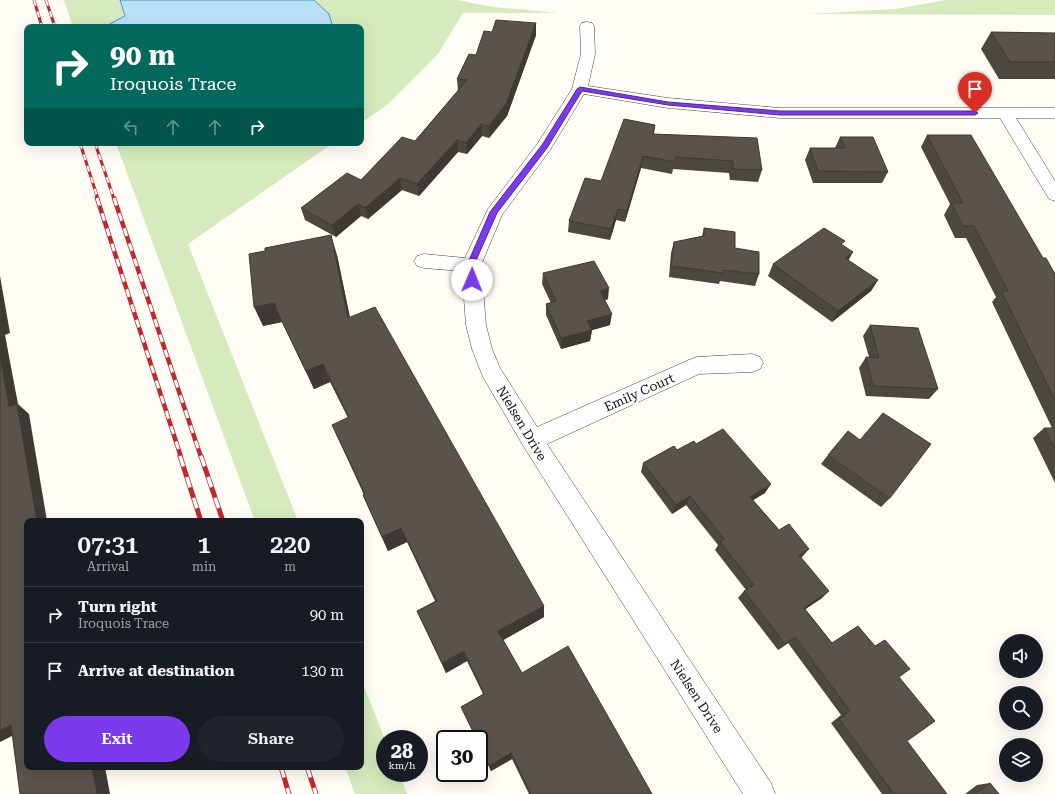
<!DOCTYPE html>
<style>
body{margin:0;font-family:"Roboto Serif",serif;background:#20242c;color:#f1f3f6;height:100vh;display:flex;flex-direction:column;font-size:15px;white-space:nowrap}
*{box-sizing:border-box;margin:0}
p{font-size:13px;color:#9ea1a6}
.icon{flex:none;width:22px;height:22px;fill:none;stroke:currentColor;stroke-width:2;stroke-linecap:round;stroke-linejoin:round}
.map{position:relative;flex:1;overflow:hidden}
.sheet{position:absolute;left:24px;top:518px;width:340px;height:252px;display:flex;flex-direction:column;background:#171b24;border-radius:8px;box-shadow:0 4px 16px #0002}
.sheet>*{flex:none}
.top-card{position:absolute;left:24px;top:24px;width:340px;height:122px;border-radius:8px;box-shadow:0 4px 16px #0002;background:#00695c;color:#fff;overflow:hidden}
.tools{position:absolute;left:999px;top:634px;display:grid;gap:8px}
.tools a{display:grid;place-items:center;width:44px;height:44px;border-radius:50%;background:#171b24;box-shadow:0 4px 16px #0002;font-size:20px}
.speed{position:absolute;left:376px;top:730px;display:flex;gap:8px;font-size:20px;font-weight:700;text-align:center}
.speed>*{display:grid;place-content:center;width:52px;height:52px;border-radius:50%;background:#171b24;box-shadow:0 4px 16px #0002;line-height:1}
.speed small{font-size:10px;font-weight:400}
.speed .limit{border:2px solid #111;border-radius:6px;background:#fff;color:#111}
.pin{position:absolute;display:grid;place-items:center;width:34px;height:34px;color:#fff;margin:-41px -17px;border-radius:50% 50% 50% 0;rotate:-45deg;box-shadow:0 0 4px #0007}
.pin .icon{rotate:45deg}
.me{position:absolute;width:44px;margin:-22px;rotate:1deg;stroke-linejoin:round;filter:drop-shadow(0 0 3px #0008)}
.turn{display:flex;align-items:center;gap:14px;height:84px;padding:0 20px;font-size:18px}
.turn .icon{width:52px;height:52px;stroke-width:2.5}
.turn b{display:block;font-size:28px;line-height:34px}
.lanes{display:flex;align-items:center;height:38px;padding:0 20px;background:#0003;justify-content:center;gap:20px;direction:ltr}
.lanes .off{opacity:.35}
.eta{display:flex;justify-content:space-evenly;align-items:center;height:68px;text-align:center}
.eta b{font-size:24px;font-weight:600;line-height:28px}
.button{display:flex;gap:8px;margin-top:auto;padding:8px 20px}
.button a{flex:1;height:46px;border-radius:24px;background:#7c3aed;color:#fff;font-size:16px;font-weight:600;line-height:46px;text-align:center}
.button a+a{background:#20242c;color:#f1f3f6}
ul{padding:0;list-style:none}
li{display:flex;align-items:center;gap:12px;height:56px;padding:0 20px;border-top:1px solid #363941}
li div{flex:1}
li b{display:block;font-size:15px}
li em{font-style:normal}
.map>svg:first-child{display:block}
.green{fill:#d5ebbd}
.water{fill:#b9e0f7;stroke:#3f96cf}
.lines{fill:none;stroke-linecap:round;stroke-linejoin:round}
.minor-casing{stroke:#444;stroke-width:1}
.minor{fill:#fff;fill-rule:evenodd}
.rail-far2-casing{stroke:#c4262e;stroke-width:3}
.rail-far1-casing{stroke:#c4262e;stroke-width:4.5}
.rail-casing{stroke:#c4262e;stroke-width:5}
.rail-far2{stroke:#fff;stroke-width:2;stroke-dasharray:6;stroke-linecap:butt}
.rail-far1{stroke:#fff;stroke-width:3;stroke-dasharray:8;stroke-linecap:butt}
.rail{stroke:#fff;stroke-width:3.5;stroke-dasharray:11;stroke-linecap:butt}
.wall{fill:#4d4742}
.shaded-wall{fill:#3f3936}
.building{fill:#5a524d;stroke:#3f3936}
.route{fill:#7c3aed;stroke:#51269a}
.labels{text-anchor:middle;stroke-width:4;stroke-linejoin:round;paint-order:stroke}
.street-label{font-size:13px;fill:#111;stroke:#fff}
</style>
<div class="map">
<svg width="1055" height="794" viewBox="0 0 1055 794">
<rect width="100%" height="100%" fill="#fffdf5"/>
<!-- green -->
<path class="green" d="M64,0H120L125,16L104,27H73Z
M314,0H457L493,7L559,13H463L438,54L387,105L361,123V27H333L329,14Z
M947,0H1055V15L808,14L895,9Z
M116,143H333L188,244L298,521H255Z
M361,679L385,739V773H399L407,794H355L345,767H361Z"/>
<!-- water -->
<path class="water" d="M120,0H314L329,14L333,27H104L125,16Z"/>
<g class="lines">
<!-- minor casing -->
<g class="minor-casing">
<path id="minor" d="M587,22L592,23L594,26L595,54L588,86L668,98L780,108H1055V118H1016L1055,181V201L1049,199L1000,118H780L668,108L584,94L550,150L502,215L481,265L486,325L492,349L500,368L537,427L689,360L697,357L752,354L760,357L763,363L760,369L752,372L699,374L547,444L771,783L775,794H743L524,447L483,377L472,349L466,325L462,271L424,268L417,266L414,261L417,256L424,254L465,258L488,209L538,143L572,89L581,54L580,26L582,23Z"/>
</g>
<!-- minor -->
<use href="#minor" class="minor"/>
<!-- rail-far2 casing -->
<g class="rail-far2-casing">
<path id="rail-far2" d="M34,0L42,27
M46,0L55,27
M80,143L98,199
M95,143L114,199"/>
</g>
<!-- rail-far1 casing -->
<g class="rail-far1-casing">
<path id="rail-far1" d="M97,198L181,457
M114,198L201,457"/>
</g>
<!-- rail casing -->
<g class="rail-casing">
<path id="rail" d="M180,456L201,521
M201,456L223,521
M281,767L289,794
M307,767L316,794"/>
</g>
<!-- rail-far2 -->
<use href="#rail-far2" class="rail-far2"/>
<!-- rail-far1 -->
<use href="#rail-far1" class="rail-far1"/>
<!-- rail -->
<use href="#rail" class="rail"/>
</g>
<!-- wall -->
<path class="wall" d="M536,23V35L507,116L489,138L482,136L467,154L458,152L419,196L402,190L368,219L361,216L336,237L305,220L301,208L361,180L415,141L458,91L457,79L476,55L492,32Z
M991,32L1055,33V79H999L981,49Z
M655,125L654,134L762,170L758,182L730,180L729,173L673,169L672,174L641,168L625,222L616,220L610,240L568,232L569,221L601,181Z
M927,135L1043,258L1055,274V483L1033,438L1044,428H1052L992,302L996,297L966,238H955L944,215L950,204L921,147Z
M840,137L888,172L882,183H813L805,160L810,148H835Z
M704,228L735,248L759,274L755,286L720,281L719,284L669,277L671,253L674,242L702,236Z
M843,245L848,260L878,280L871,291L832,322L768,276L773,264Z
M265,251L337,255L350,318L544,617L503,640L522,673L652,794H529L512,759L491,771L479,745V739H476L461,707L483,694L467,661L446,673L417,611L435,601L407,542L388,551L363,495H364L332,425L348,418L330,382L314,389L282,322L263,326Z
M543,273L608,299L605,300L610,325L592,330L590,341L561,349L546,315V304L551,303L542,284Z
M870,325L938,389L929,399L866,396L859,368L866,357H869L863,336Z
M696,444L765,493L753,500L779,530L802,557H801L822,598L805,609L832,643L899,677L907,741L947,794H882L831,723L841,715L788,643L778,650L738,598L744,591L746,590L715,550L718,545L686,505L672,514L641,472L643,463L677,450Z
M828,455L890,498L881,507L821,464Z
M990,783L999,794H965L977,785Z"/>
<!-- shaded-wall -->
<path class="shaded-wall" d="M536,23V35L507,116L489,138V126Z
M481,124L482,136L467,154L466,143Z
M457,140L458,152L419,196L417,184Z
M643,156L641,168L625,222L627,211Z
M400,178L402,190L368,219L365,208Z
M358,204L361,216L336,237L332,225Z
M618,209L616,220L610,240L611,229Z
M331,235L337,255L354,337L348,318Z
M853,252L847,263L845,258Z
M0,276L10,333L5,335L18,404L29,414L47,521H37L9,407L0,356Z
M878,280L871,291L832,322L838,311Z
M609,288L608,299L598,302L600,291Z
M275,303L276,309L282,322L263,326L254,307Z
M612,314L610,325L586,332L587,321Z
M592,330L590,341L561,349V338Z
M323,364L330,382L314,389L306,371Z
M771,484L765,493L745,505L750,497Z
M690,496L686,505L672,514L676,505Z
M401,528L407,542L388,551L382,537Z
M809,549L802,557L793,563L799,555Z
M829,591L822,598L797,615L804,608Z
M544,606V617L500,642L498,631Z
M795,637L788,643L778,650L785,644Z
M464,651L467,661L446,673L442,663Z
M11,725L26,729L0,742V730Z
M511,753L512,759L491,771L489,766Z
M92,767H105L110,794H97Z"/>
<!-- building -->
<path class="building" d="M496,20L536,23L506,104L489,126L481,124L466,143L457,140L417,184L400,178L365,208L358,204L332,225L301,208L347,173L361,180L402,137L415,141L467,80L457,79L469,54L476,55L484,31L492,32Z
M991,32L1055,33V62H1010Z
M624,119L655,125L653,134L757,138L762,170L733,169V161L676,157L675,162L643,156L627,211L618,209L611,229L569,221L585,178L601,181Z
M927,135H971L1043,258H1046L1055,274V291H1054L1055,292V400L1001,291H1008L974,226H963L951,203H963Z
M840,137H873L888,172L818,171L810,148H845Z
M704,228L735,232V248L759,252V274L723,270V273L671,266L674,242L704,236Z
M824,228L845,241L841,244L853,252L845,258L878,280L838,311L773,264Z
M331,235L348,318L375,307L544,606L498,631L522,673L568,646L652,794H531L511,753L489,766L479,744V739H477L461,707L484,694L464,651L442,663L417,611L437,601L401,528L382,537L363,495L365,494L332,425L349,417L323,364L306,371L276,309L275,303L254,307L249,254L265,251V248Z
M594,261L609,288L600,291L612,314L587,321L592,330L561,338L546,304L556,301L543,273Z
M870,325L918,328L938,389L873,386L866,357L879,358Z
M0,356L9,407L17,404L37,521H27V767H92L97,794H20L11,725L0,730Z
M883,413L931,444L890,498L828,455L848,431L860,440Z
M1044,428H1055V449Z
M723,429L771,484L750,497L779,530L789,524L809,549L799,555L829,591L804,608L832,643L858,626L875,646L885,640L910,669L899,677L935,721L907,741L947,794H894L839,719L850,711L795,637L785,644L744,591L754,585L720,542L724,539L690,496L676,505L643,463L674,446L677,450L694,441L696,444Z
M990,783L999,794H975Z"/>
<!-- route -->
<path class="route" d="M580,87L668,102L780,111H975L978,113L975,115H780L668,105L582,91L547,148L497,213L474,265L476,280L475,282H469L467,265L490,212L542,145L577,89Z"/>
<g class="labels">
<!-- street labels -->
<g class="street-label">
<text transform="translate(639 392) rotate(-24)" y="5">Emily Court</text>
<text transform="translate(522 423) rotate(59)" y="5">Nielsen Drive</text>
<text transform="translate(697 696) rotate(57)" y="5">Nielsen Drive</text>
</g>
</g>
</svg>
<div class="tools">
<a><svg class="icon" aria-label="sound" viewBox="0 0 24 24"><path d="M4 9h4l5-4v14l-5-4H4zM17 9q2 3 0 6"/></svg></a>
<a><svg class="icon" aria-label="search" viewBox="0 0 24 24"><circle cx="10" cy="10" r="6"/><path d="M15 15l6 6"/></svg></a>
<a><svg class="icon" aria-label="layers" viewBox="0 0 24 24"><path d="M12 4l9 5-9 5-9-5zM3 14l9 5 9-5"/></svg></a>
</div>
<div class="speed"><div>28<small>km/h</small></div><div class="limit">30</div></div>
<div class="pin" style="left:975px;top:113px;background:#d93025"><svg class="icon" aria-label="arrive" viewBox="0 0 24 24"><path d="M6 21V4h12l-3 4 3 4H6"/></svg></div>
<svg class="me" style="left:472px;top:280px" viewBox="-20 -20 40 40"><circle r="19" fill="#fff"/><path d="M0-13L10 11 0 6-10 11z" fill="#7c3aed"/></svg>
<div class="top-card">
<div class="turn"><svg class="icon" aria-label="right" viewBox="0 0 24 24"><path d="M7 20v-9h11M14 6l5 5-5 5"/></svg><div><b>90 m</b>Iroquois Trace</div></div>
<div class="lanes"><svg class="icon off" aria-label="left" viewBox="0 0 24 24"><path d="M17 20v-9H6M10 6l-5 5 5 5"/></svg><svg class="icon off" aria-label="ahead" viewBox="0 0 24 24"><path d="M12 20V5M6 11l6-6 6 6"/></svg><svg class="icon off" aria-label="ahead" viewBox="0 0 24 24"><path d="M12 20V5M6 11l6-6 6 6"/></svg><svg class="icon" aria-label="right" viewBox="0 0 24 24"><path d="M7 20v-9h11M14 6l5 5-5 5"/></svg></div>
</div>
<section class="sheet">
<div class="eta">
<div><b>07:31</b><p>Arrival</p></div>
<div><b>1</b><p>min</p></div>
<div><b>220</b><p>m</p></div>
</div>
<ul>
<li><svg class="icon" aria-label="right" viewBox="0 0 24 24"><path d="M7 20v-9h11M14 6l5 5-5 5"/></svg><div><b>Turn right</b><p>Iroquois Trace</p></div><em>90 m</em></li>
<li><svg class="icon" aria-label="arrive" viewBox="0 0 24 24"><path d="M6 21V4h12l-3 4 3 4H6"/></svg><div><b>Arrive at destination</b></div><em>130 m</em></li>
</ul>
<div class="button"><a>Exit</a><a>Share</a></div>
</section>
</div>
